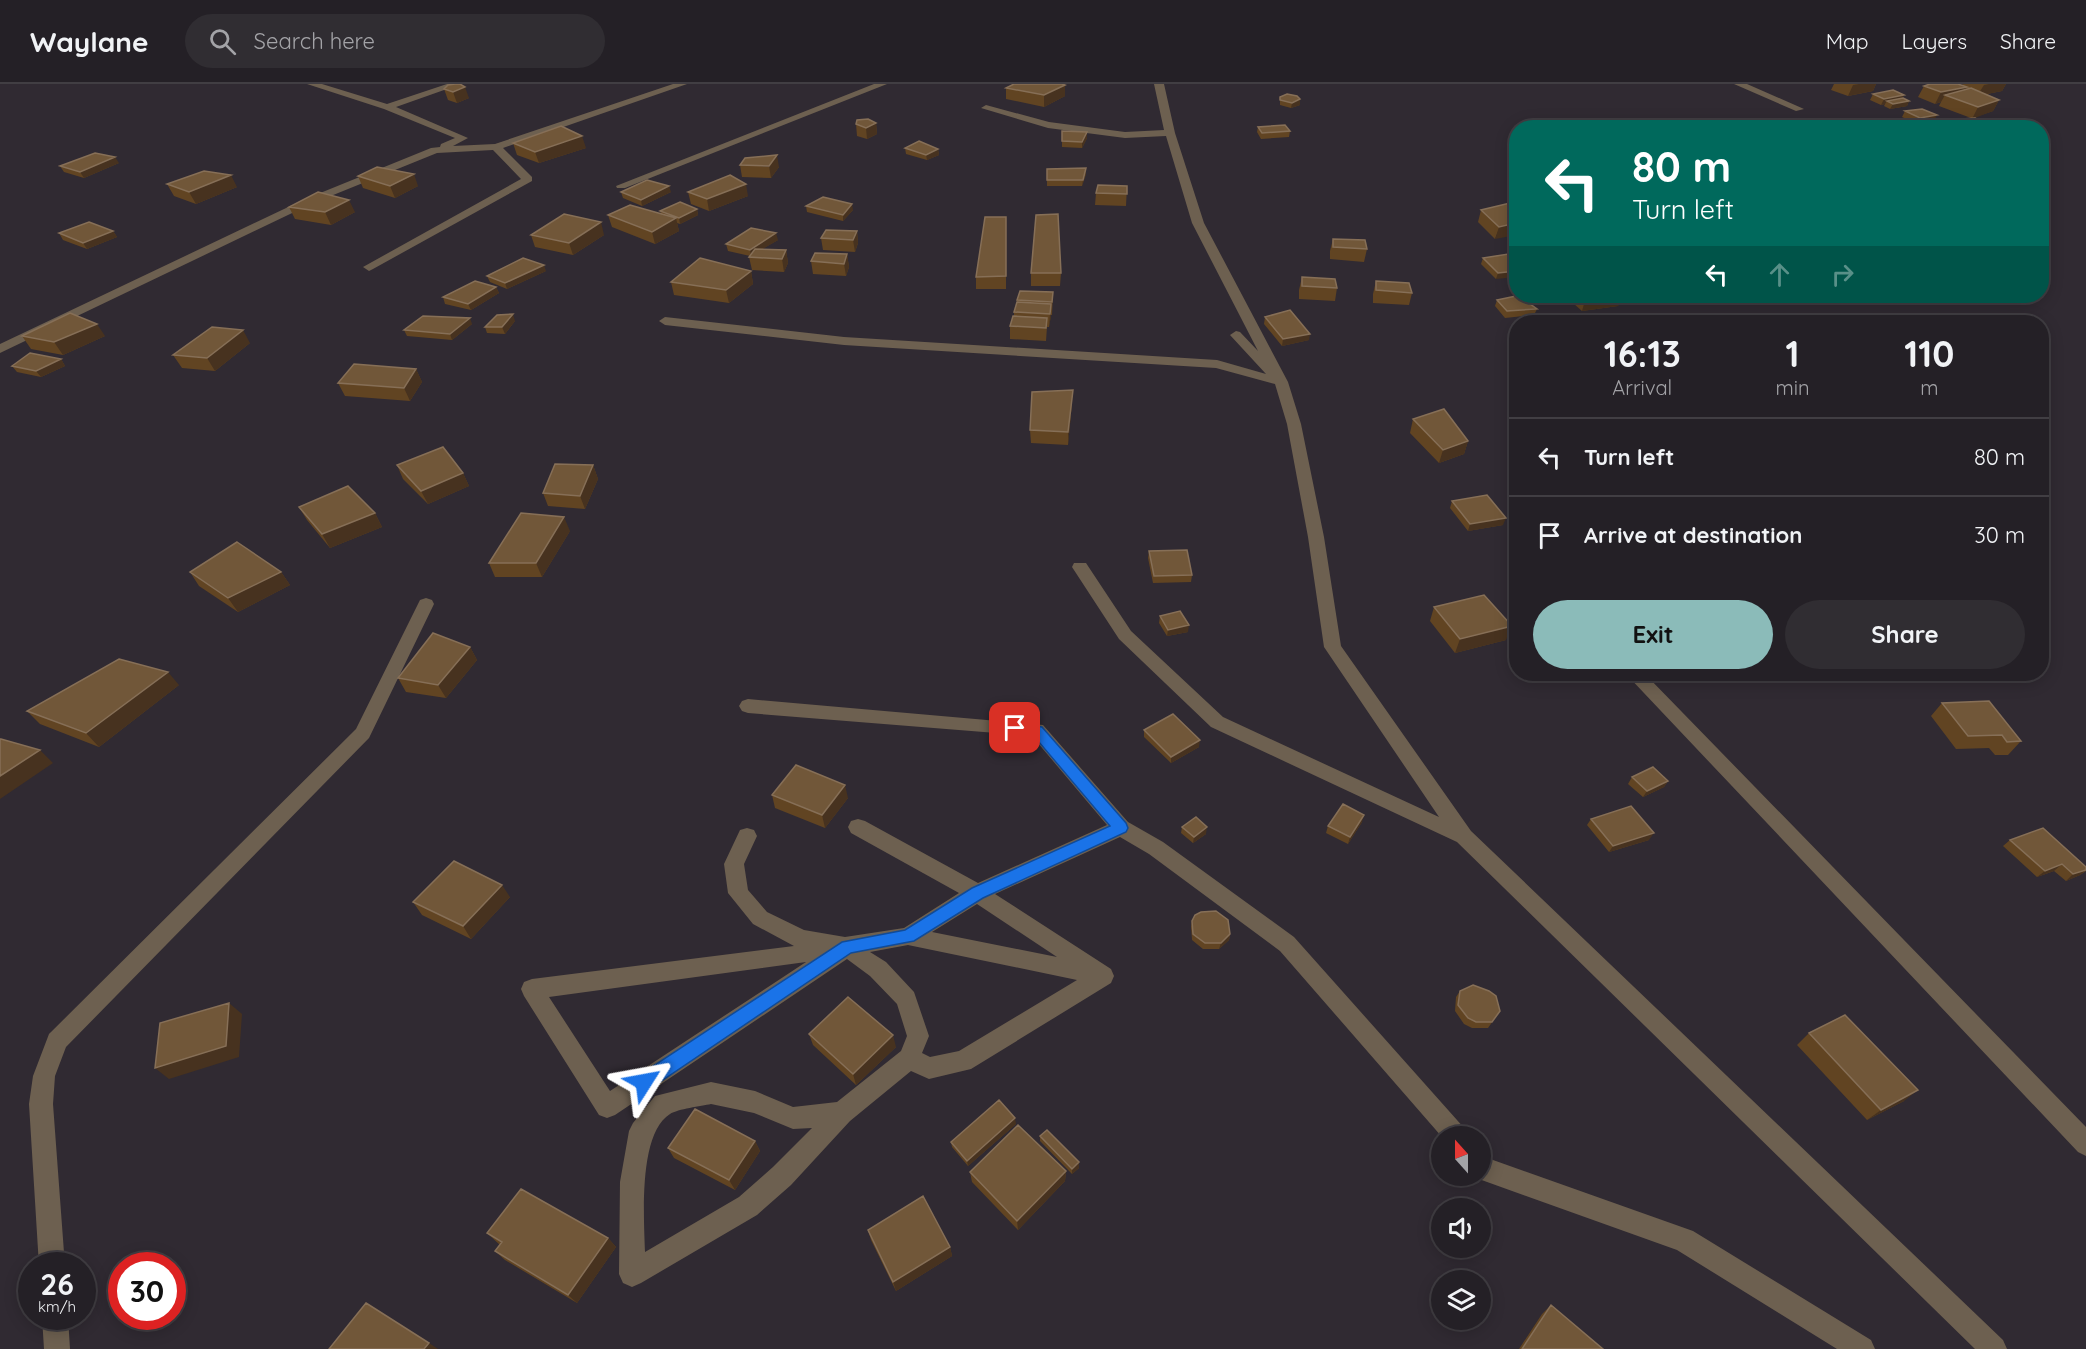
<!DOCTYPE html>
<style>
body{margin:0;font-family:Quicksand,sans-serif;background:#302d32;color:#f1f3f6;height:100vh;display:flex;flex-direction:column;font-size:22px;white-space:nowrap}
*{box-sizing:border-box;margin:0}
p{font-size:20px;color:#a3a3a7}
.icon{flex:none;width:33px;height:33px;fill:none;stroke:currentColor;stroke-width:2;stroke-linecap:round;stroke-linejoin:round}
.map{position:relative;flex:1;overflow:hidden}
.side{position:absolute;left:1509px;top:231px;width:540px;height:366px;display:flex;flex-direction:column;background:#242026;border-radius:24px;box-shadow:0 3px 15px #0003,0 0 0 2px #413e43}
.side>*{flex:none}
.top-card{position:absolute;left:1509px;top:36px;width:540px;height:183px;border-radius:24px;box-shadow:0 3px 15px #0003,0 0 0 2px #413e43;background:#00695c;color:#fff;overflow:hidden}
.needle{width:39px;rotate:339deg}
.fabs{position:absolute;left:1431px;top:1042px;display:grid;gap:12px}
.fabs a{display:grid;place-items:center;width:60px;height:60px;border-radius:50%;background:#242026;box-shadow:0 3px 15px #0003,0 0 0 2px #413e43;font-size:30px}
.speed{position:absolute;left:18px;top:1168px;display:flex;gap:12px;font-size:30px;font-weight:700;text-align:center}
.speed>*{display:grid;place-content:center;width:78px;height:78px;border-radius:50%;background:#242026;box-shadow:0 3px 15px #0003,0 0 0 2px #413e43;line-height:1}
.speed small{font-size:15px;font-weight:400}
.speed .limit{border:9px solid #d22;background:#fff;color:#111}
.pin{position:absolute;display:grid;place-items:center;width:51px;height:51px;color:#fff;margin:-26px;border-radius:12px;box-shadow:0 3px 9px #0006}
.me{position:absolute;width:66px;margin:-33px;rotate:56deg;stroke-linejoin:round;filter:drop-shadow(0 0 4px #0008)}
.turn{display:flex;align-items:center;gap:21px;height:126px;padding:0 24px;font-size:27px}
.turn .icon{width:78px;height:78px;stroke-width:2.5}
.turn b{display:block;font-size:42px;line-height:51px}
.lanes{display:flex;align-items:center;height:57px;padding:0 24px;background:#0003;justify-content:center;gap:30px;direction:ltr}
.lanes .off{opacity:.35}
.eta{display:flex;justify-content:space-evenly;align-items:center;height:102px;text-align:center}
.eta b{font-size:36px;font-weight:700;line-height:42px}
.cta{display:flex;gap:12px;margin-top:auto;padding:12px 24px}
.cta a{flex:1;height:69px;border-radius:36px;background:#8bbbb9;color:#111;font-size:24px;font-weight:700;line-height:69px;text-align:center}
.cta a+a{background:#302d32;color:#f1f3f6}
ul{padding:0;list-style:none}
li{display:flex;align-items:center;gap:18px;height:78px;padding:0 24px;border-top:2px solid #413e43}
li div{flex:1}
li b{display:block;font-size:22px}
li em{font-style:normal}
header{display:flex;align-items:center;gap:36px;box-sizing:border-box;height:84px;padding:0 30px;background:#242026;border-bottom:2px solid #413e43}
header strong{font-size:28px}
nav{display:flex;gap:33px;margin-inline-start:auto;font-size:21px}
.search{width:420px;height:54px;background:#302d32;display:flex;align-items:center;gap:15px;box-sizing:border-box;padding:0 21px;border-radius:33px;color:#a3a3a7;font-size:22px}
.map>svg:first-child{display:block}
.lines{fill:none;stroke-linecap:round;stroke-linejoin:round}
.street{fill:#6d6050;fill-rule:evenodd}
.wall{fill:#614422}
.shaded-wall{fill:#47321f}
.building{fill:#715739;stroke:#866f57;stroke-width:1.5}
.route{fill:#1a73e8;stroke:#114b97;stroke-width:1.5}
</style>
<header>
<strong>Waylane</strong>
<div class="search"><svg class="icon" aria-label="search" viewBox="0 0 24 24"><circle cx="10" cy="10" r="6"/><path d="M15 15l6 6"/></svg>Search here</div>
<nav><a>Map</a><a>Layers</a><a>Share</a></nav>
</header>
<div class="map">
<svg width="2086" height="1265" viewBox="0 0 2086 1265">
<rect width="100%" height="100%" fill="#302a32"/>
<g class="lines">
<!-- street -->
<path class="street" d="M307,0H322L387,20L447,0H461L396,23L468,54L453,62L495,60L673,0H687L503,64L532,93V97L373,185L369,187L363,183L521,95L493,66L437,69L311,120L0,269V260L303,116L431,64L440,63L441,60L455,54L384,25Z
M874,0H887L625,104H617L616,102Z
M1154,0H1164L1175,49L1204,139L1288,298L1301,340L1324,453L1341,562L1471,747L2003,1256L2007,1265H1975L1457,758L1211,643L1119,555L1072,483L1074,479H1086L1131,547L1223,633L1439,733L1324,563L1308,453L1287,340L1275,300L1216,284L844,261L665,241L659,237L665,233L844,253L1217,276L1266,290L1230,251L1236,247L1240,248L1258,267L1192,139L1166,52L1125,54L1048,44L981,24L986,21L1049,38L1125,48L1164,46Z
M1734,0H1747L1804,25L1796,27Z
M426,514L432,516L434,520L369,654L66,963L55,992L53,1020L65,1182H39L29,1020L33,992L49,950L356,645L418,520L420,516Z
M1626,590H1645L2086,1043V1072L2078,1068Z
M748,615L1043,641L1128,738L1163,758L1294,853L1465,1045L1469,1053H1442L1280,867L1149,770L1120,753L995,810L1111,885L1114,892L1111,899L971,985L929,995L911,987L850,1037L791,1101L757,1131L641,1199L632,1203L623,1199L619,1190L620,1098L629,1047L633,1039L655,1012L711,998L755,1007L793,1023L837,1018L901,967L907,952L897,920L870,892L847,875L615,1031L607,1034L599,1031L524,912L521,905L524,898L532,895L794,862L753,840L728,809L724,780L740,746L747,744L754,746L757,752L744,780L748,806L767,828L804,846L845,853L904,844L959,809L851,749L848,743L851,737L858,735L865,737L978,799L1107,741L1032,652L748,629L742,627L739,622L742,617ZM977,820L1057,873L932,848ZM908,861L1077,896L959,967L930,973L922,969L929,952L914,908L886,878L870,868ZM806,878L610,1007L549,913ZM711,1020L754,1029L793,1045L812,1044L773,1083L739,1113L645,1168C644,1134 638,1050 670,1030C678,1025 701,1022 711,1020Z
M1480,1068L1493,1076L1693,1147L1871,1256L1875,1265H1837L1677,1166L1476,1094L1475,1092H1480Z
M42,1233H68L70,1265H44Z"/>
</g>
<!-- wall -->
<path class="wall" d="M1834,0H1876L1873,7L1848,12L1831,6Z
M1963,0H2006L2002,7L1987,10L1999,16L1993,27L1972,34L1983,39L1981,44H1964L1959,41L1962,35L1971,34L1939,22L1941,18L1935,20L1918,13L1924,2L1962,1Z
M448,1L469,14L457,19L448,16L444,5Z
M1006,4L1065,12L1044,23L1006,15Z
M1873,10L1903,14L1909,17L1907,22L1890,25L1884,22L1885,20L1881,21L1870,16Z
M1280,13L1300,15V21L1291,24L1280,21Z
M1905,27L1934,37L1917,40L1902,33Z
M876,39L877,50L867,55L857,52L856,40Z
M1258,43L1290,47L1289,53L1261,55L1257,48Z
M1062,47L1087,48V54L1082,64L1062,63Z
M513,59L586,64L539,79L517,71Z
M905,64L938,65L939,71L927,76L906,70Z
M119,79L84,94L64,88L60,82Z
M740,81L779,83L771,94L742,93Z
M1086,84V90L1082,102H1047V85Z
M358,92L418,102L395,114L363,104Z
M167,100L237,103L196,120L174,112Z
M1127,102L1126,122L1095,121L1096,109Z
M621,108H671L642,122L623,114Z
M688,108L748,112L709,127L691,120Z
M1510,119L1495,155L1478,138L1481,126Z
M806,122L853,126L843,137L807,128Z
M289,123L355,128L331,141L295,135Z
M697,125L698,131L680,140L677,139L679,147L655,160L612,143L608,131L661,130L660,127Z
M1006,133V205H976V193Z
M113,147L117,153L87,165L63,156L59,149Z
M857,147L858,159L855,168L823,166L821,154Z
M531,151H604L573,171L535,163Z
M1333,155L1367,165L1364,178L1330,175V167Z
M778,156L762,165L786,166L788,179L784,188L752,186L749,173L750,172L728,167L726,160Z
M1515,169L1496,195L1481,180L1483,174Z
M847,170L849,183L846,192L813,190L811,177Z
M546,187L507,205L490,198L487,192Z
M751,187L753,200L729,219L674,211L671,198Z
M1031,189H1061L1060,202H1031Z
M1302,193L1337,204L1335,217L1299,215V206Z
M1376,197L1412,209L1409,221L1373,219V210Z
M496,203L499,209L471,226L445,220L443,213Z
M1053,208L1052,231H1051L1049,243H1047L1046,257L1010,255V242L1014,232V228L1017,219V216Z
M1565,212H1616L1620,216L1618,222L1582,227Z
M1497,216L1537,225L1534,231L1505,234L1495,222Z
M1265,233L1309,256L1282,262L1264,240Z
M515,237L505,250L487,249L485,243Z
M472,240L452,256L407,252L404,246Z
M22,252H105L63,271L31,265Z
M250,259L215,287L182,284L173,271Z
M61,275L65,282L41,293L17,288L12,282Z
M416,285L422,298L410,317L345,312L338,299Z
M1072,319L1068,361L1031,359L1030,346Z
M1413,335L1468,357L1464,370L1439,379L1410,349Z
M397,381L463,389L469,402L428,420L403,395Z
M593,381L598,395L585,425L548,422L543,409Z
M1452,417L1503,441L1468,447L1450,424Z
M299,423L375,429L382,443L330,464L307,436Z
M570,447L542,493H495L489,479Z
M1149,467L1192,491L1191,498L1153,499L1148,474Z
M190,488H281L290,501L238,528L199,502Z
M1434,523L1506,556L1455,569L1430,537Z
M1160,532L1188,548L1167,552L1159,539Z
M470,563L477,576L446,614L406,608L398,594Z
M179,601L99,663L40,640L27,627Z
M1942,619L2021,657L2008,671H1995L1989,664L1956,665L1931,632Z
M1144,646L1199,663L1171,679L1144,653Z
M1632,693L1668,697L1664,703L1643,713L1628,700Z
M772,711L848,714L825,744L775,724Z
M1591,735L1649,756L1609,768L1587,741Z
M1362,738L1348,760L1326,749L1328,742Z
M1182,743L1206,750L1193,759L1181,749Z
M2010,756L2086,783V787L2080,791L2066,797L2054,787L2037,793L2003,762Z
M510,813L471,855L422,831L413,818Z
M1192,837L1230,850L1229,856L1219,865H1203L1192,856L1191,843Z
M1460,907L1500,927L1488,944H1472L1464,940L1455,927L1456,913Z
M1809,949L1904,1017L1867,1036L1797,961Z
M809,950L896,963L856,1001L813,961Z
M1016,1040L968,1082L952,1063L951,1058Z
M1040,1052L1079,1078V1084L1072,1090L1040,1057Z
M755,1057L760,1067L735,1106L674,1074L668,1064Z
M1066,1087L1065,1097L1018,1146L972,1098L970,1088Z
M868,1146L950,1163L952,1172L896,1207L871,1156Z
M487,1149L608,1154L616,1163L577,1219L505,1176L495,1167L500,1161Z
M1551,1221L1603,1265H1519L1542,1230Z"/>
<!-- shaded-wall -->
<path class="shaded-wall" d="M1859,0H1876L1873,7L1848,12L1853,1Z
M1989,0H2006L2002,7L1977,12L1984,1Z
M1065,1V12L1044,23V11Z
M465,3L469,14L457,19L453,8Z
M1967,3L1960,14L1945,11L1941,18L1935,20L1941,8Z
M1904,11L1901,17H1887L1885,20L1881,21L1884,15Z
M1300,15V21L1291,24L1292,19Z
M1999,16L1993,27L1972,35L1978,23Z
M1909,17L1907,22L1890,25L1893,20Z
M1937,31L1934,37L1917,40L1920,34Z
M876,39L877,50L867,55L866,44Z
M1087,48V54L1082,64V58Z
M582,52L586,64L539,79L535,68Z
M938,65L939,71L927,76L926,71Z
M777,71L779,83L771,94L769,82Z
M115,73L119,79L84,94L80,88Z
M1086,84V90L1082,102L1083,96Z
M414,90L418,102L395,114L390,102Z
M231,91L237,103L196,120L189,108Z
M746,100L748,112L709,127L707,115Z
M669,102L671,108L642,122L641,116Z
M349,116L355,128L331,141L325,128Z
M852,120L853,126L843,137V131Z
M697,125L698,131L680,140L679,134Z
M676,134L679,147L655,160L652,148Z
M601,138L604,151L573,171L569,159Z
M1516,139V151L1495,155L1499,143Z
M113,147L117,153L87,165L83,159Z
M857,147L858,159L855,168L853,156Z
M776,149L778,156L751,172L750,166Z
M786,166L788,179L784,188L782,175Z
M847,170L849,183L846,192L844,180Z
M544,181L546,187L507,205L505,199Z
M751,187L753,200L729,219L726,206Z
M1516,187V193L1496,195L1498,189Z
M496,203L499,209L471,226L468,220Z
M1620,216L1618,222L1582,227L1584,220Z
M1051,220V232L1049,243L1050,230Z
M513,230L515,237L505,250L502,243Z
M470,234L472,240L452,256L450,250Z
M97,240L105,252L63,271L54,258Z
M243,246L250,259L215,287L207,274Z
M1310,250L1309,256L1282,262L1283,255Z
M61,275L65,282L41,293L36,287Z
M416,285L422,298L410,317L404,304Z
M1073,306L1072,319L1068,361V348Z
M1468,357L1464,370L1439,379L1443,366Z
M593,381L598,395L585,425L580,412Z
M463,389L469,402L428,420L421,407Z
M375,429L382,443L330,464L322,450Z
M564,433L570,447L542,493L536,479Z
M1506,434L1503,441L1468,447L1470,440Z
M281,488L290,501L238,528L228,514Z
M1189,541L1188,548L1167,552L1168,546Z
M1512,542L1506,556L1455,569L1460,555Z
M470,563L477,576L446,614L438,601Z
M168,588L179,601L99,663L86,649Z
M1200,656L1199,663L1171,679V673Z
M40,666L53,679L0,715V692Z
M1668,697L1664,703L1643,713L1647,707Z
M845,701L848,714L825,744L822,731Z
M1364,731L1362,738L1348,760L1350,753Z
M1207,743L1206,750L1193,759L1194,753Z
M1654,749L1649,756L1609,768L1613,762Z
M2062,780L2054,787L2037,793L2045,787Z
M2086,786L2080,791L2066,797L2073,790Z
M502,801L510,813L471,855L463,842Z
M1230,850L1229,856L1219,865L1221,859Z
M229,919L242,930L239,973L169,995L155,984Z
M893,951L896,963L856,1001L853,990Z
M1918,1006L1904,1017L1867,1036L1881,1026Z
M1015,1034L1016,1040L968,1082L967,1077Z
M755,1057L760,1067L735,1106L729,1096Z
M1079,1078V1084L1072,1090V1085Z
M1066,1087L1065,1097L1018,1146L1017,1137Z
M608,1154L616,1163L577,1219L568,1211Z
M950,1163L952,1172L896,1207L893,1198Z
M429,1259L438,1265H424Z"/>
<!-- building -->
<path class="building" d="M455,0H460L465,3L453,8L444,5L448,1Z
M1014,0H1062L1065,1L1044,11L1006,4Z
M1930,0H1958L1967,3L1941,8L1924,2Z
M1971,4L1999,16L1978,23L1945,11Z
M1893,6L1904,11L1884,15L1873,10Z
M1287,10L1297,12L1300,15L1292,19L1280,16V13Z
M1903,14L1909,17L1893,20L1887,17Z
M1922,25L1937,31L1920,34L1905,27Z
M1975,34L1983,39H1970L1962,35Z
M868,35L876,39L866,44L856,40L857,36Z
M1285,41L1290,47L1262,49L1258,43Z
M561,42L582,52L535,68L513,59Z
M1062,47L1087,48L1082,58L1062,57Z
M919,57L938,65L926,71L905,64Z
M95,69L115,73L80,88L60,82Z
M777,71L769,82L740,81L745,74Z
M377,83L414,90L390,102L358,92Z
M1086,84L1083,96H1047V85Z
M204,87L231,91L189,108L167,100Z
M730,91L746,100L707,115L688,108Z
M647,96L669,102L641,116L621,108Z
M1098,101L1127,102V110L1096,109Z
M318,108L349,116L325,128L289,123Z
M823,113L852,120L843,131L806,122Z
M680,118L697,125L679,134L660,127Z
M1510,119L1516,123V139L1499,143L1481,126Z
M630,121L676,134L652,148L608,131Z
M564,130L601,138L569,159L531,151Z
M1058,130L1061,189H1031L1036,131Z
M985,133H1006V192L976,193Z
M89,138L113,147L83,159L59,149Z
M751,144L776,149L750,166L726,160Z
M826,146L857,147L853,156L821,154Z
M1333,155L1365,156L1367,165L1333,163Z
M755,165L786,166L782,175L749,173Z
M815,169L847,170L844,180L811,177Z
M1515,169L1516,172V187L1498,189L1483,174Z
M523,174L544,181L505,199L487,192Z
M700,174L751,187L726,206L671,198Z
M1302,193L1335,195L1337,204L1302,202Z
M475,197L496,203L468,220L443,213Z
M1376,197L1409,199L1412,209L1376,206Z
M1020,207L1053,208L1052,218L1017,216Z
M1516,212H1519L1537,225L1507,227L1497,216Z
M1574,212H1616L1620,216L1584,220Z
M1017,218L1051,220L1050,230L1014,228Z
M1290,226L1310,250L1283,255L1265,233Z
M70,229L97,240L54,258L22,252Z
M513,230L502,243H485L497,231Z
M423,232L470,234L450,250L404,246Z
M1013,232L1047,234L1046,244L1010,242Z
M212,243L243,246L207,274L173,271Z
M30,269L61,275L36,287L12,282Z
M354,280L416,285L404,304L338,299Z
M1073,306L1068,348L1030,346L1032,308Z
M1444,325L1468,357L1443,366L1413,335Z
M443,363L463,389L421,407L397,381Z
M555,380L593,381L580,412L543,409Z
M348,402L375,429L322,450L299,423Z
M1487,411L1506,434L1470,440L1452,417Z
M521,429L564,433L536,479H489Z
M237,458L281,488L228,514L190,488Z
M1187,466L1192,491L1154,492L1149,467Z
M1484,511L1512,542L1460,555L1434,523Z
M1180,527L1189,541L1168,546L1160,532Z
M433,549L470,563L438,601L398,594Z
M119,575L168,588L86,649L27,627Z
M1989,617L2021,657L2007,658L2002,651L1968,652L1942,619Z
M1173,630L1200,656L1171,673L1144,646Z
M0,655H1L40,666L0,692Z
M796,681L845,701L822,731L772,711Z
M1653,683L1668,697L1647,707L1632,693Z
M1343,720L1364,731L1350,753L1328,742Z
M1631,722L1654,749L1613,762L1591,735Z
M1196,733L1207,743L1194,753L1182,743Z
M2043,744L2086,783V786L2073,790L2062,780L2045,787L2010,756Z
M454,777L502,801L463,842L413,818Z
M1216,827L1228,836L1230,850L1221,859H1205L1193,850L1192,837L1195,831L1201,828Z
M1473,901L1489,907L1496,912L1500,927L1492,938H1476L1468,934L1458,921L1460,907Z
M848,913L893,951L853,990L809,950Z
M229,919L226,962L155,984L160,939Z
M1845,931L1918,1006L1881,1026L1809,949Z
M999,1016L1015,1034L967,1077L951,1058Z
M695,1025L755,1057L729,1096L668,1064Z
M1018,1041L1066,1087L1017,1137L970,1088Z
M1047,1046L1079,1078L1072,1085L1040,1052Z
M521,1105L608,1154L568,1211L495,1167L502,1158L487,1149Z
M923,1112L950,1163L893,1198L868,1146Z
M366,1219L429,1259L424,1265H329Z
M1551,1221L1603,1265H1522Z"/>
<!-- route -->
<path class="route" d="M1015,639L1042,643L1126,739L1128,744L1126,748L983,814L914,857L851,869L651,1004L644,1006L638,1004L636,998L638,992L842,858L905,846L972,804L1110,742L1033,651L1010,648L1008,644L1010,641Z"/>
</svg>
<div class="fabs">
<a><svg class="needle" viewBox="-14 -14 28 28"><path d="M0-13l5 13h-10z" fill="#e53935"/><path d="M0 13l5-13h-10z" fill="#a3a3a7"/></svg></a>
<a><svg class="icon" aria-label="sound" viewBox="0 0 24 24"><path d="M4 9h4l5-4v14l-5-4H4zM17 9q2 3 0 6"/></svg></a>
<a><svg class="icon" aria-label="layers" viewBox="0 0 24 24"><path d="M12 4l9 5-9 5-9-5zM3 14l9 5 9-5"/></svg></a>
</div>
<div class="speed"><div>26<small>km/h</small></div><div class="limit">30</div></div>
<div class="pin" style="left:1015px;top:644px;background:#d93025"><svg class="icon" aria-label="arrive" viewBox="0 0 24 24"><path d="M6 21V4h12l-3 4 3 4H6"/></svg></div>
<svg class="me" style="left:644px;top:998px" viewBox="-20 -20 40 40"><path d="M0-17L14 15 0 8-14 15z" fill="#1a73e8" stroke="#fff" stroke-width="4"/></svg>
<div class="top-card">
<div class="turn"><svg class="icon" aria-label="left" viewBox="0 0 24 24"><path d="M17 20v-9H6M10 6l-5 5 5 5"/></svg><div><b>80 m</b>Turn left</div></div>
<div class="lanes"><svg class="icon" aria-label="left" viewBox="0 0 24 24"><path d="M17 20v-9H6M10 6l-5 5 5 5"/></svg><svg class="icon off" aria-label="ahead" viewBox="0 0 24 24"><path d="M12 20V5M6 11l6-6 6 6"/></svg><svg class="icon off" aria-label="right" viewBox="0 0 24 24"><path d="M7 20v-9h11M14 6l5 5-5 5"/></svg></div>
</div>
<section class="side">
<div class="eta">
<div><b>16:13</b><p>Arrival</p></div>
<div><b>1</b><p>min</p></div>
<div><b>110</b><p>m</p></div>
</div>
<ul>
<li><svg class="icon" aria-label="left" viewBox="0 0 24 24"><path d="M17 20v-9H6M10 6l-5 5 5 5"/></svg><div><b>Turn left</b></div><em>80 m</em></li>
<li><svg class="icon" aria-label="arrive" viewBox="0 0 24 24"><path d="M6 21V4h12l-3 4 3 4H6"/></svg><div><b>Arrive at destination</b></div><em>30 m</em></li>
</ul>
<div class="cta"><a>Exit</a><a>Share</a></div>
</section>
</div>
